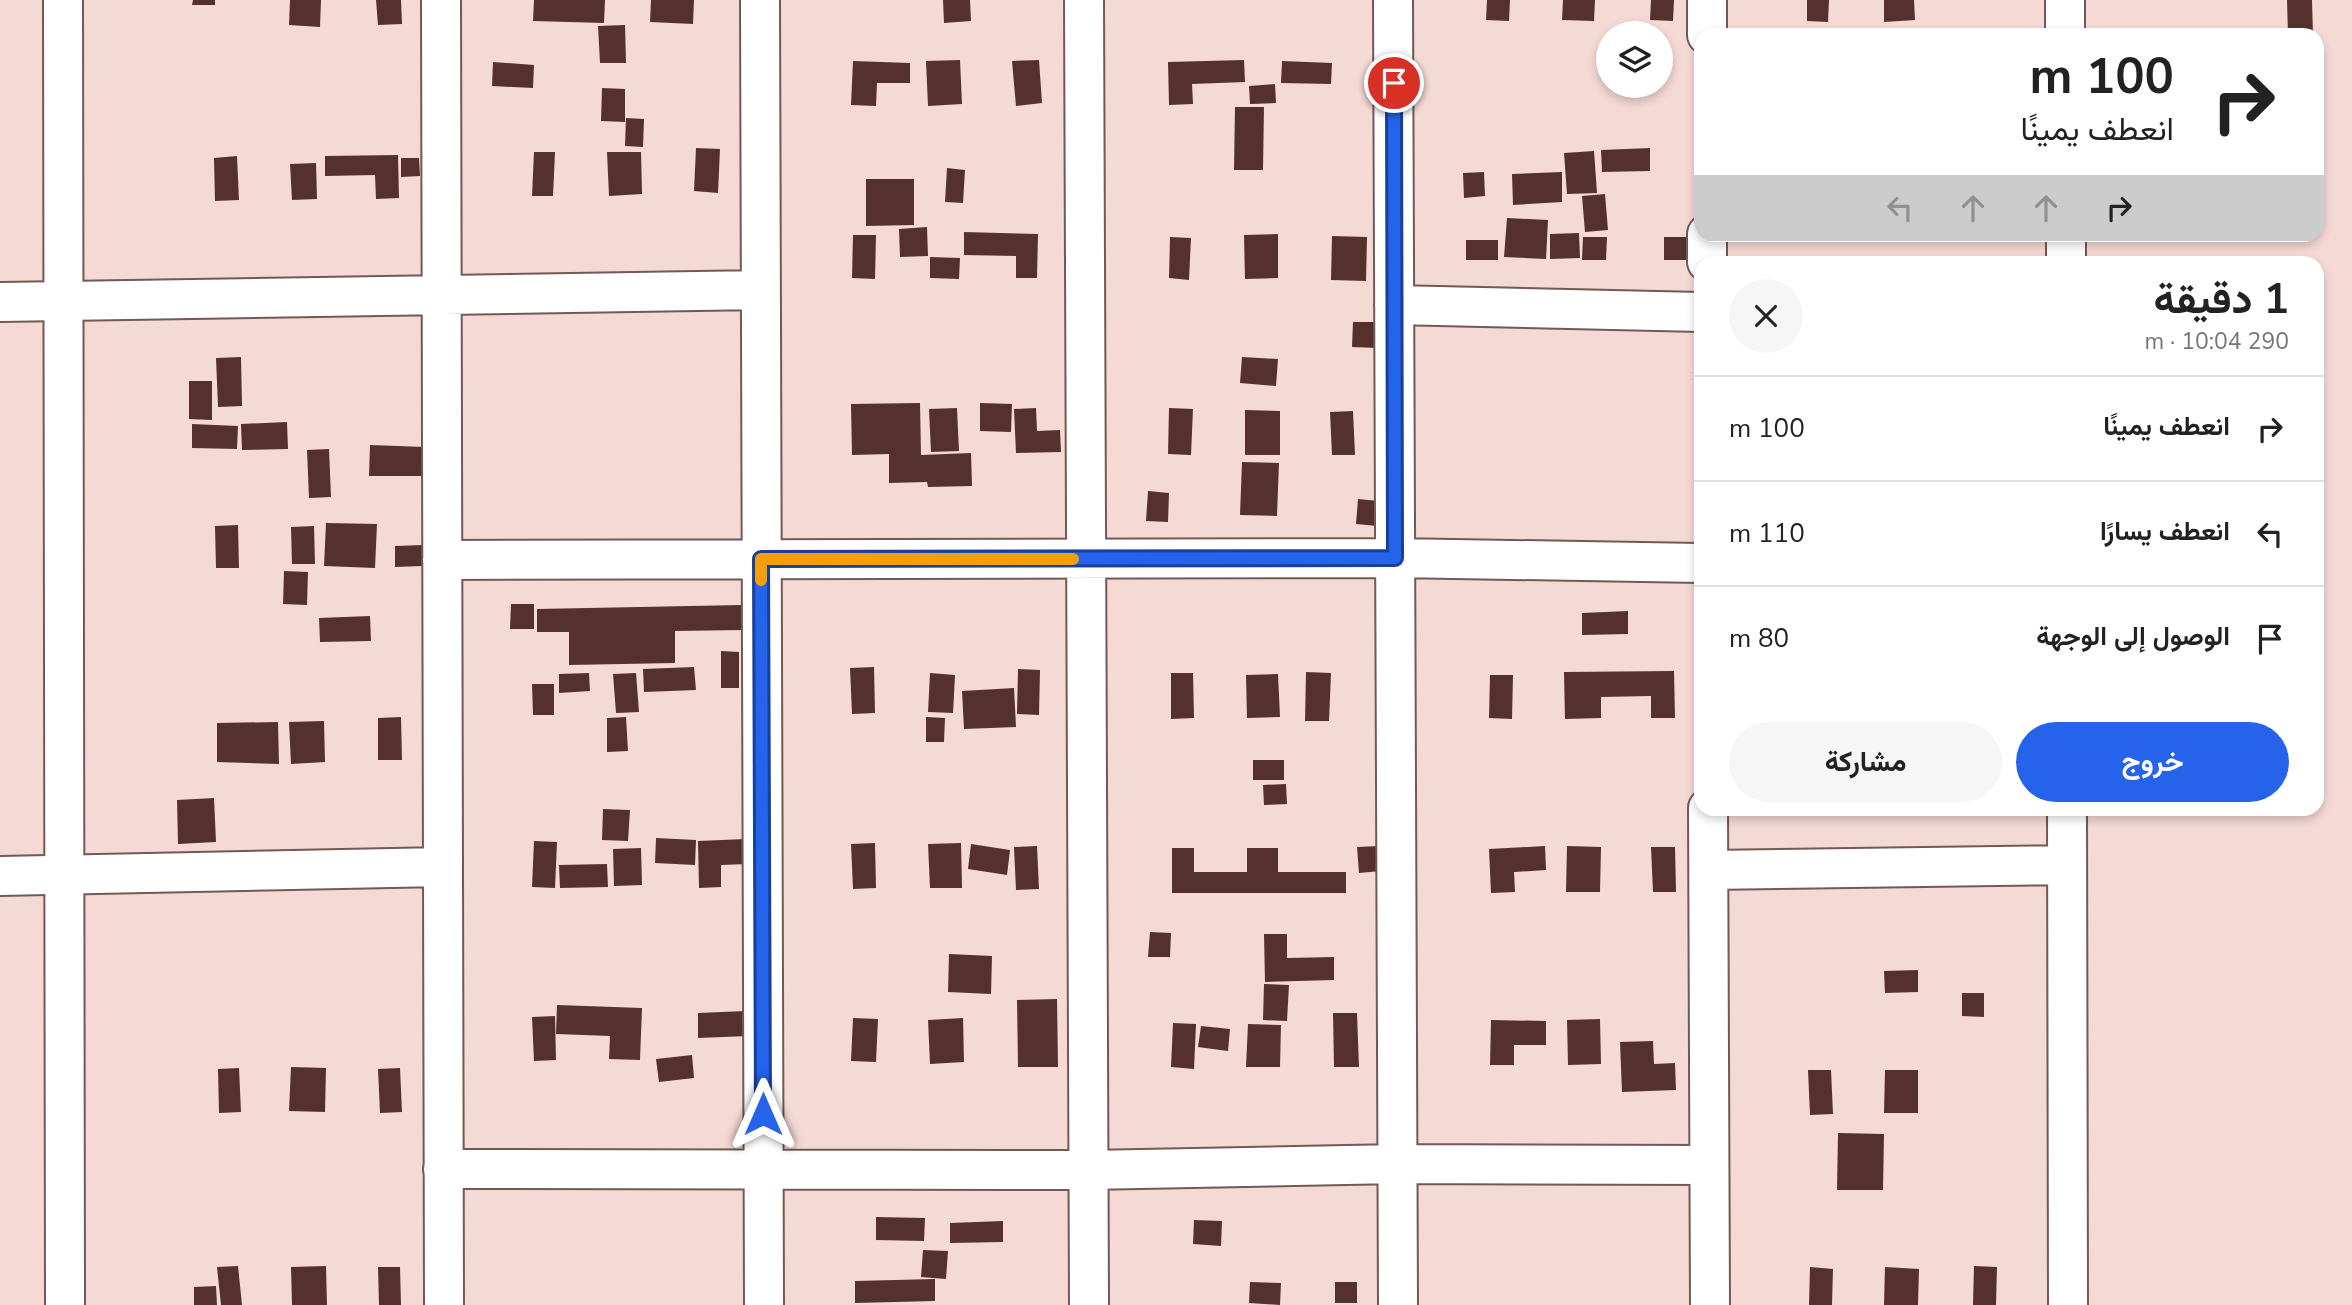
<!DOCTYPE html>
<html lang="ar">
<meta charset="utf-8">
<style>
body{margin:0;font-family:"Nunito Sans",Vazirmatn,sans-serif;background:#f6f6f6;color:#222;direction:rtl;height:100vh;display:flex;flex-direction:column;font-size:26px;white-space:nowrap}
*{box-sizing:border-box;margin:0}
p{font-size:23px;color:#767676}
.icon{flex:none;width:38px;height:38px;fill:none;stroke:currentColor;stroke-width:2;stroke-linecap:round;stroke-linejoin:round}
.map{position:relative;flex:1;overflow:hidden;direction:ltr}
.sheet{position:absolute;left:1694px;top:256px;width:630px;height:560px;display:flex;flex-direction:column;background:#fff;border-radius:21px;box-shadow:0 4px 10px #0003;direction:rtl}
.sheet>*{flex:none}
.top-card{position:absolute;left:1694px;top:28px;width:630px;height:214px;border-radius:21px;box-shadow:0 4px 10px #0003;direction:rtl;background:#fff;color:#222;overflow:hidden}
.fabs{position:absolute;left:1596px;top:21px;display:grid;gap:14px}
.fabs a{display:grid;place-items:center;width:77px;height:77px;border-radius:50%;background:#fff;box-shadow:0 4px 10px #0003;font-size:35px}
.pin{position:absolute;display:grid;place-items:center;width:60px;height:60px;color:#fff;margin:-30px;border:4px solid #fff;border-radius:50%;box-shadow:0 2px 7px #0007}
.me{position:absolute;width:77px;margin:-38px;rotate:0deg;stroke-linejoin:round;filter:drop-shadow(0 0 5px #0008)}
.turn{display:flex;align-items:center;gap:24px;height:147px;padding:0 35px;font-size:32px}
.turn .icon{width:91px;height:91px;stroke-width:2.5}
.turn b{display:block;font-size:49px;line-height:60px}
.lanes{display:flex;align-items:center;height:66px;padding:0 35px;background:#0003;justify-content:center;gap:35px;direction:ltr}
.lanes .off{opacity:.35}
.round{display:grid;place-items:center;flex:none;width:74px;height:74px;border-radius:37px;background:#f6f6f6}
.head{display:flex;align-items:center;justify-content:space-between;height:119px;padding:0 35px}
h1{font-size:42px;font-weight:700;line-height:52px}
.action{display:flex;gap:14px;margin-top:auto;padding:14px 35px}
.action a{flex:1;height:80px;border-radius:42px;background:#2563eb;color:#fff;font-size:28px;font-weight:700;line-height:80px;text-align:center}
.action a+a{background:#f6f6f6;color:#222}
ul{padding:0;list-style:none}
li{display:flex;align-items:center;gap:21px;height:105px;padding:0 35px;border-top:2px solid #e0e0e0}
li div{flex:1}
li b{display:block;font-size:26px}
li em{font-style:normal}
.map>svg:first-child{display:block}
.building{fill:#55312d}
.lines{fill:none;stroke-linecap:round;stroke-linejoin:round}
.street-casing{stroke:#715955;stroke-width:42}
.secondary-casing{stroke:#715955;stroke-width:42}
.street{stroke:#fff;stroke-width:38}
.secondary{stroke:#fff;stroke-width:38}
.route-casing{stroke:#184099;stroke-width:18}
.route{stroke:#2563eb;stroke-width:12}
.slow{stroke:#f59e0b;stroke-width:12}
</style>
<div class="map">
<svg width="2352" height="1305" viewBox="0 0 2352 1305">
<rect width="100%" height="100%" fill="#f5d9d5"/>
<!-- building -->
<path class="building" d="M193,0H215V5H192Z
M290,0H321L320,27L289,25Z
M376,0H401L402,24L378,25Z
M534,0H605L604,23L533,21Z
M651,0H694L693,24L650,22Z
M943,0H970L971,21L944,23Z
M1487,0H1510L1509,21L1486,20Z
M1563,0H1595L1594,21L1562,20Z
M1651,0H1674L1673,21L1650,20Z
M1807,0H1829L1828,22L1807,21Z
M1884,0H1914L1915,20L1884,22Z
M2287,0H2312L2313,35H2288Z
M625,25L626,63H600L598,26Z
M960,60L962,104L928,106L926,61Z
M1039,60L1042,103L1016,106L1012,61Z
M1244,60L1245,82L1192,84L1193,104L1169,105L1168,62Z
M853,61L910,63V83H877L876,106L851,105Z
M1282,61L1332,63L1331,84L1281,83Z
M493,62L534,65L533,88L492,86Z
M1275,84L1276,103L1250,104L1249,86Z
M602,88L625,89V122L601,121Z
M1235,107H1264L1263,170H1234Z
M626,118L644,119L643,147L625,146Z
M696,148L720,149L718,193L694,191Z
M1650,148V171L1602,172L1601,150Z
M1594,151L1597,193L1567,194L1564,153Z
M534,152H555L553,196H532Z
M607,152H641L642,194L609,196Z
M398,155L399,198L376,199L375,175L325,176V156Z
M237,156L239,200L215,201L214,158Z
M401,158H419L420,176L401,177Z
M316,163L317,199L292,200L290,164Z
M947,168L965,170L963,203L945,202Z
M1484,172L1485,196L1464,198L1463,173Z
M1562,172V202L1513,205L1512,174Z
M866,179H914V225L866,226Z
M1605,194L1608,230L1585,232L1582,196Z
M1507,218L1548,220L1546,259L1504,257Z
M927,227L928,256L900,257L899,229Z
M964,232L1038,234L1037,278H1016V256L964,255Z
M1579,233L1580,258L1550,259V234Z
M1278,234V278L1245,279L1244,235Z
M853,235H876L875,279L852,278Z
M1332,236L1367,237L1366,281L1331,280Z
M1170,237L1191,238L1189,280L1169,278Z
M1583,237H1607L1606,260H1582Z
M1664,237H1697V260H1664Z
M1466,240H1498V260H1466Z
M930,257L960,258L959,279L930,278Z
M1353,322H1378L1377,348L1352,347Z
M241,357L242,406L218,407L216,358Z
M1242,357L1278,359L1276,386L1240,383Z
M189,381H212V420L189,419Z
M920,403L921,455L971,453L972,486L928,487L927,482L889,483V454L852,455L851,404Z
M980,403L1012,404L1011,432L980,431Z
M957,408L959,451L931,452L929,409Z
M1036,408L1037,431L1060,430L1061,452L1016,453L1014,409Z
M1169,408L1193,409L1191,455L1168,454Z
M1245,410L1280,411V455H1245Z
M1353,411L1355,455H1332L1330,412Z
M287,422L288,449L242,450L241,424Z
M192,424L238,426L237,449L192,448Z
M370,445L425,447L424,476H369Z
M329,449L331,497L309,498L307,450Z
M1242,462L1279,463L1277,516L1240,515Z
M1148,491L1169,493L1168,522L1146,521Z
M1358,499L1379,501L1377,526L1356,524Z
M326,523L377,524L375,568L324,566Z
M238,525L239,568H216L215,526Z
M314,526L315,564H292L291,527Z
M423,545V566L395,567V546Z
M284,571L308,572L307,605L283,604Z
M511,604H534V629H510Z
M742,605L743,630L675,631V663L569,665V632H537V609Z
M1628,611V634L1582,635V613Z
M370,616L371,641L320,642L319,618Z
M721,651L739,652V688H721Z
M694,667L696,690L644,692L643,669Z
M874,667L875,713L852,714L850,668Z
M1018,669L1040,670L1039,715L1017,714Z
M1674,671L1675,718H1651V696L1601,697V718L1565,719L1564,672Z
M1306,672L1331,673L1329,721H1305Z
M589,673L590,691L559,693V674Z
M636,673L639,712L616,713L613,674Z
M930,673L955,675L953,713L928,712Z
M1171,673H1193L1194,718L1171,719Z
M1278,674L1280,717L1247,718L1246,675Z
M1490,675H1513L1512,719L1489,718Z
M532,684H554V715H533Z
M1014,688L1016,727L964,729L962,691Z
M401,717L402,760H378V718Z
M626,717L628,751L607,752V718Z
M926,717L945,718L944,742H926Z
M324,721L325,762L291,764L289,722Z
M278,722L279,764L217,762V723Z
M1253,760H1284V780H1253Z
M1286,784L1287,804L1264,805L1263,785Z
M214,798L216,842L178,844L177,800Z
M603,809L630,810L628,841L602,840Z
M656,838L696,840L695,865L655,863Z
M746,839L747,864L721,865V887L699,888L698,841Z
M534,841L557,842L555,888L532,887Z
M875,843L876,888L853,889L851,844Z
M961,843L962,888H930L928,844Z
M971,844L1010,850L1007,875L968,869Z
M1037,846L1039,889L1016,890L1014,847Z
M1380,846L1381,871L1359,873L1357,847Z
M1545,846L1546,870L1514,872L1515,892L1491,893L1489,849Z
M1567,846L1601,847L1600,892H1566Z
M1651,847H1675L1676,892H1653Z
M641,848L642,885L614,886L613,849Z
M1172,848H1194V872H1247V848H1278V872H1346V893H1172Z
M607,864L608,887L560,888L559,865Z
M1150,932L1171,933L1170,957H1148Z
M1264,934H1287V958L1334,957V980L1265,982Z
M949,954L992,956L991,994L948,992Z
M1918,970V992L1885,993L1884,971Z
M1264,984L1289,985L1287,1021L1263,1020Z
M1962,993H1984V1017L1962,1016Z
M1057,999L1058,1067H1018L1017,1000Z
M557,1005L642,1008L640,1060L609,1059L610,1036L556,1034Z
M746,1011L748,1036L698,1038V1013Z
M1333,1013H1357L1359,1067H1334Z
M555,1016L556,1060L534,1061L532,1017Z
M853,1018L878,1019L876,1062L851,1061Z
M963,1018L964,1062L930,1064L928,1020Z
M1600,1019L1601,1064L1568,1065L1567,1020Z
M1491,1020L1546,1021V1045H1514V1065H1490Z
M1173,1023L1196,1024L1194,1069L1171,1067Z
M1248,1024L1281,1025L1280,1067H1246Z
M1201,1026L1230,1029L1228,1051L1198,1047Z
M1653,1041L1654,1064L1675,1063L1676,1090L1622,1092L1620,1042Z
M692,1055L694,1078L659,1082L656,1059Z
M291,1067L326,1068L325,1112L289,1111Z
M239,1068L241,1112L219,1113L218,1069Z
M400,1068L402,1112L380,1113L378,1069Z
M1808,1070H1831L1833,1114L1810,1115Z
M1885,1070H1918V1113H1884Z
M1838,1133L1884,1134L1883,1190H1837Z
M876,1217L925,1218L924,1241L876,1240Z
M1194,1220L1222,1221L1221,1246L1193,1244Z
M1003,1221V1242L950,1243V1223Z
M923,1250L948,1251L946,1279L921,1277Z
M238,1266L242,1305H221L217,1267Z
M326,1266L327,1305H292L291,1267Z
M1974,1266L1997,1267L1996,1305H1973Z
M378,1267H400L401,1305H379Z
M1810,1267L1833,1269L1832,1305H1809Z
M1885,1267L1919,1269L1918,1305H1884Z
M935,1279V1301L855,1303V1281Z
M1250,1282L1281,1283L1280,1305L1249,1303Z
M1335,1282H1357V1303H1335Z
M216,1286L217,1305H194V1287Z"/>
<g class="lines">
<!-- street casing -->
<g class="street-casing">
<path id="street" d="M441,0L444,1305
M760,0L764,1305
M1084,0L1089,1305
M1393,0L1398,1305
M1707,0V35
M2065,0V35
M1707,234V262
M2066,234V262
M0,302L760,290
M1394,305L1701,312
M442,560L1395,558L1701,563
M1708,808L1710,1305
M2067,808L2068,1305
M1709,870L2067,865
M0,876L442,867
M443,1169L1088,1170L1398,1164L1709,1165"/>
</g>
<!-- secondary casing -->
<g class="secondary-casing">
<path id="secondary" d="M63,0L65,1305"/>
</g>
<!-- street -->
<use href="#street" class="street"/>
<!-- secondary -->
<use href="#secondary" class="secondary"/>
</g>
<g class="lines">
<!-- route casing -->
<g class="route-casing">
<path id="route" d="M763,1114L761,559L1395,558L1394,83"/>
</g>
<!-- route -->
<use href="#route" class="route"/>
<!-- slow -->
<path class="slow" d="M761,580V559H1073"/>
</g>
</svg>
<div class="fabs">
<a><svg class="icon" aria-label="layers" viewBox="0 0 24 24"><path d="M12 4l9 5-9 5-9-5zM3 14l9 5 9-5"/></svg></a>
</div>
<div class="pin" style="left:1394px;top:83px;background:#d93025"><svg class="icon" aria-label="arrive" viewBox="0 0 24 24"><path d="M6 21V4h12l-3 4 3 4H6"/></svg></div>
<svg class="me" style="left:763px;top:1114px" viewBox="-20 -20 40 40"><path d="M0-17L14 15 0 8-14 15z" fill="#2563eb" stroke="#fff" stroke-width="4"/></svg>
<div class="top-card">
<div class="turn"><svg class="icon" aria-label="right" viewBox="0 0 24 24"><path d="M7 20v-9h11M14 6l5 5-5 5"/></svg><div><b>100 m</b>انعطف يمينًا</div></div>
<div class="lanes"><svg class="icon off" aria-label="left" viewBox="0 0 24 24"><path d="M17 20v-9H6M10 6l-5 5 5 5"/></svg><svg class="icon off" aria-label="ahead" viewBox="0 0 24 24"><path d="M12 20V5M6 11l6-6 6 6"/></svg><svg class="icon off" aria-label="ahead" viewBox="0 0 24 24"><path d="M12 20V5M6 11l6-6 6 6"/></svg><svg class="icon" aria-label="right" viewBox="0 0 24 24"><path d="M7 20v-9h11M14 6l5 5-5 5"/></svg></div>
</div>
<section class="sheet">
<div class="head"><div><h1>1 دقيقة</h1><p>290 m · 10:04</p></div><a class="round"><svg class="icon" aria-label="close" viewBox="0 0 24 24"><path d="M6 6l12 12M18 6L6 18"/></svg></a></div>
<ul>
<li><svg class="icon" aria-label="right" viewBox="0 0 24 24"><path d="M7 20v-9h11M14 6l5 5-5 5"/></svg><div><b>انعطف يمينًا</b></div><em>100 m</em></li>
<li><svg class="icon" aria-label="left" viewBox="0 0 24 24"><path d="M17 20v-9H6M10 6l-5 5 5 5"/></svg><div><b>انعطف يسارًا</b></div><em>110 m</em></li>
<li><svg class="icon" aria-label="arrive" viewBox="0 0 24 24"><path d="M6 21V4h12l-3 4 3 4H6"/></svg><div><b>الوصول إلى الوجهة</b></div><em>80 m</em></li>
</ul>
<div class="action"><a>خروج</a><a>مشاركة</a></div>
</section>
</div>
